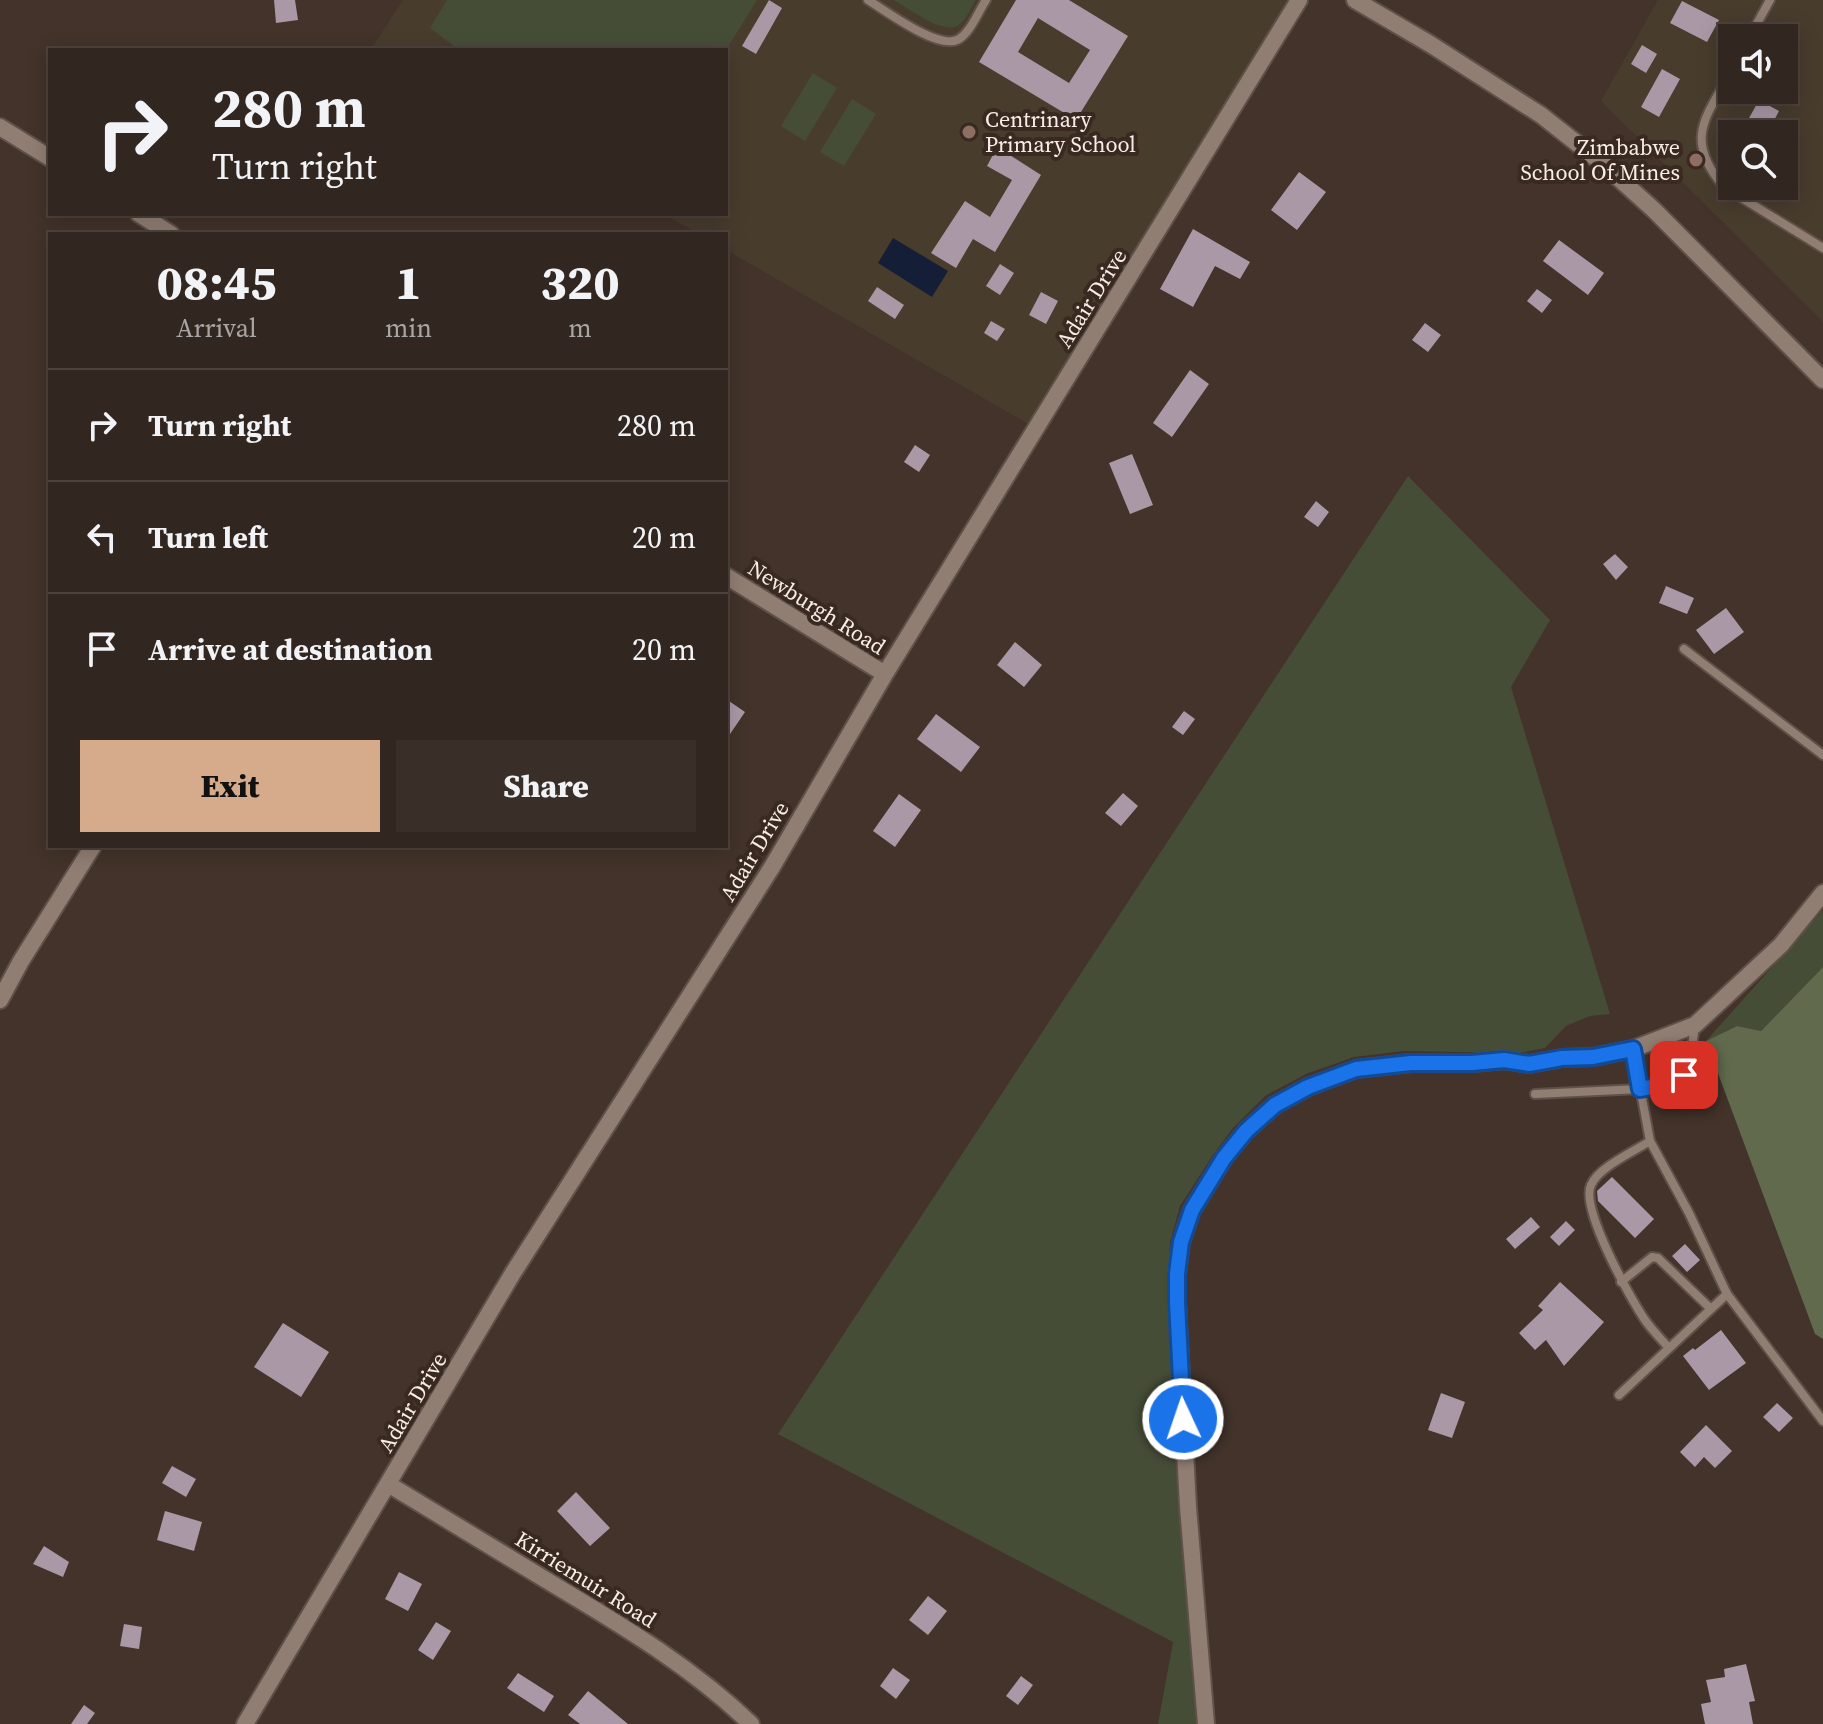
<!DOCTYPE html>
<style>
body{margin:0;font-family:"Source Serif 4",serif;background:#3a2e29;color:#f1f3f6;height:100vh;display:flex;flex-direction:column;font-size:30px;white-space:nowrap}
*{box-sizing:border-box;margin:0}
p{font-size:26px;color:#a8a5a5}
.icon{flex:none;width:44px;height:44px;fill:none;stroke:currentColor;stroke-width:2;stroke-linecap:round;stroke-linejoin:round}
.map{position:relative;flex:1;overflow:hidden}
.drawer{position:absolute;left:48px;top:232px;width:680px;height:616px;display:flex;flex-direction:column;background:#322620;border-radius:0px;box-shadow:0 4px 20px #0003,0 0 0 2px #4d433e}
.drawer>*{flex:none}
.top-card{position:absolute;left:48px;top:48px;width:680px;height:168px;border-radius:0px;box-shadow:0 4px 20px #0003,0 0 0 2px #4d433e;background:#322620;color:#f1f3f6;overflow:hidden}
.buttons{position:absolute;left:1718px;top:24px;display:grid;gap:16px}
.buttons a{display:grid;place-items:center;width:80px;height:80px;border-radius:0px;background:#322620;box-shadow:0 4px 20px #0003,0 0 0 2px #4d433e;font-size:40px}
.pin{position:absolute;display:grid;place-items:center;width:68px;height:68px;color:#fff;margin:-34px;border-radius:16px;box-shadow:0 4px 12px #0006}
.me{position:absolute;width:88px;margin:-44px;rotate:357deg;stroke-linejoin:round;filter:drop-shadow(0 0 6px #0008)}
.turn{display:flex;align-items:center;gap:28px;height:168px;padding:0 32px;font-size:36px}
.turn .icon{width:104px;height:104px;stroke-width:2.5}
.turn b{display:block;font-size:56px;line-height:68px}
.eta{display:flex;justify-content:space-evenly;align-items:center;height:136px;text-align:center}
.eta b{font-size:48px;font-weight:800;line-height:56px}
.primary-button{display:flex;gap:16px;margin-top:auto;padding:16px 32px}
.primary-button a{flex:1;height:92px;border-radius:0px;background:#d6ab8b;color:#111;font-size:32px;font-weight:800;line-height:92px;text-align:center}
.primary-button a+a{background:#3a2e29;color:#f1f3f6}
ul{padding:0;list-style:none}
li{display:flex;align-items:center;gap:24px;height:112px;padding:0 32px;border-top:2px solid #4d433e}
li div{flex:1}
li b{display:block;font-size:30px}
li em{font-style:normal}
.map>svg:first-child{display:block}
.education{fill:#483c2d;fill-rule:evenodd}
.green{fill:#464d37}
.forest{fill:#616a4c}
.water{fill:#141f37}
.building{fill:#aa98a6;fill-rule:evenodd}
.lines{fill:none;stroke-linecap:round;stroke-linejoin:round}
.service-casing{stroke:#5f5149;stroke-width:12}
.minor-casing{stroke:#5f5149;stroke-width:20}
.service{stroke:#917e73;stroke-width:8}
.minor{stroke:#917e73;stroke-width:16}
.route-casing{stroke:#114b97;stroke-width:20}
.route{stroke:#1a73e8;stroke-width:14}
.education-dot{fill:#8d6e63;stroke:#392920;stroke-width:3}
.labels{text-anchor:middle;stroke-width:8;stroke-linejoin:round;paint-order:stroke}
.poi-label{font-size:22px;fill:#f8ede7;stroke:#392920;text-anchor:start}
.street-label{font-size:22px;fill:#f8ede7;stroke:#392920}
</style>
<div class="map">
<svg width="1823" height="1724" viewBox="0 0 1823 1724">
<rect width="100%" height="100%" fill="#43332a"/>
<!-- education -->
<path class="education" d="M403,0H1290L1030,425L726,250V234H699L664,214H726V50H380L373,46Z
M1658,0H1823V322L1601,101ZM1732,38H1784V90H1732ZM1732,134H1784V186H1732Z"/>
<!-- green -->
<path class="green" d="M447,0H757L726,50H459L430,28Z
M894,0H976C971,7 966,22 957,26C942,34 908,8 894,0Z
M813,73L837,88L805,141L781,126Z
M852,99L876,114L844,166L820,152Z
M1408,476L1550,620L1511,687L1610,1014L1590,1016L1566,1026L1545,1048L1519,1053L1403,1051L1354,1057L1306,1074L1265,1096L1233,1128L1213,1155L1180,1206L1170,1242L1168,1277L1203,1724H1158L1173,1642L778,1434Z
M1823,910V967L1761,1031L1737,1026L1706,1041Z"/>
<!-- forest -->
<path class="forest" d="M1823,967V1339L1815,1334L1706,1041L1737,1026L1761,1031Z"/>
<!-- water -->
<path class="water" d="M893,238L948,271L932,297L878,263Z"/>
<!-- building -->
<path class="building" d="M274,0H295L298,20L276,23Z
M769,0L782,8L756,54L742,46Z
M1016,0H1069L1128,36L1076,120L979,62ZM1038,18L1090,50L1069,83L1018,52Z
M1682,1L1719,20L1707,42L1670,23Z
M1642,45L1657,54L1646,73L1631,64Z
M1662,69L1680,79L1659,117L1641,107Z
M1759,100L1779,111L1767,134H1744L1751,121L1748,120Z
M997,147L1041,175L995,252L973,239L956,268L931,253L965,201L990,217L1012,180L987,166Z
M1299,172L1326,192L1297,230L1271,210Z
M1193,229L1250,262L1240,279L1215,266L1193,307L1160,289Z
M1559,240L1604,273L1588,295L1543,261Z
M1000,264L1014,273L1000,295L986,286Z
M877,287L904,305L895,319L868,301Z
M1537,289L1552,300L1542,313L1527,301Z
M1041,292L1058,301L1046,324L1029,315Z
M991,321L1005,329L997,341L984,333Z
M1425,323L1441,335L1428,352L1412,340Z
M1190,370L1209,384L1172,437L1153,423Z
M915,445L930,455L919,472L904,462Z
M1132,454L1153,505L1130,514L1109,463Z
M1316,501L1329,512L1318,527L1304,517Z
M1615,554L1628,567L1616,580L1603,564Z
M1666,586L1694,598L1687,614L1659,603Z
M1726,608L1744,632L1714,654L1696,630Z
M1015,642L1042,665L1024,687L997,665Z
M726,699L745,712L726,740Z
M1184,711L1195,719L1183,735L1172,727Z
M936,714L980,747L961,772L917,739Z
M1123,793L1138,806L1121,826L1105,813Z
M899,794L921,810L895,847L873,831Z
M1612,1177L1654,1219L1635,1238L1598,1201L1597,1191Z
M1531,1217L1540,1227L1515,1249L1506,1239Z
M1566,1221L1575,1230L1559,1246L1550,1237Z
M1685,1244L1700,1260L1687,1272L1672,1256Z
M1560,1282L1604,1322L1564,1366L1546,1340L1535,1350L1519,1333L1543,1310L1538,1306Z
M283,1323L329,1352L301,1397L254,1367Z
M1721,1330L1746,1363L1709,1390L1683,1356L1693,1348L1695,1350Z
M1441,1393L1465,1402L1452,1438L1428,1430Z
M1777,1403L1793,1418L1779,1432L1763,1417Z
M1706,1425L1732,1451L1715,1468L1704,1457L1695,1467L1680,1452Z
M172,1466L196,1479L186,1497L162,1483Z
M576,1492L610,1528L590,1546L557,1511Z
M165,1511L202,1522L194,1551L157,1540Z
M44,1546L69,1562L63,1577L33,1564Z
M399,1572L422,1584L408,1611L385,1599Z
M928,1596L947,1611L928,1635L909,1620Z
M436,1622L451,1631L433,1660L418,1650Z
M124,1624L142,1627L139,1649L120,1646Z
M1746,1664L1755,1701L1749,1702L1753,1724H1705L1701,1704L1711,1702L1706,1680L1725,1677L1724,1669Z
M893,1668L910,1680L896,1699L880,1686Z
M518,1673L554,1696L544,1712L507,1688Z
M1021,1676L1033,1685L1018,1705L1006,1696Z
M588,1691L628,1724H580L568,1715Z
M84,1705L95,1713L87,1724H71Z"/>
<g class="lines">
<!-- service casing -->
<g class="service-casing">
<path id="service" d="M868,0C886,11 937,49 957,40C970,34 978,12 986,0
M1749,38L1770,0
M1732,70C1706,117 1683,139 1724,187L1823,248
M1684,649L1823,755
M1633,1049L1650,1141L1689,1213L1727,1294L1823,1421
M1535,1094L1640,1089L1676,1083L1689,1068L1695,1026
M1650,1141C1633,1152 1599,1167 1591,1185C1580,1208 1630,1298 1645,1320C1652,1330 1661,1339 1669,1348
M1621,1282L1652,1257L1658,1258L1711,1309
M1619,1395L1727,1294"/>
</g>
<!-- minor casing -->
<g class="minor-casing">
<path id="minor" d="M1355,0L1430,44L1541,115L1603,164L1654,210L1823,380
M0,127L50,158
M139,214L171,234
M726,576L885,674
M0,1000L21,961L93,846
M388,1484C446,1519 504,1554 561,1589C628,1629 695,1670 751,1724
M245,1724L513,1273L772,867L885,674L1299,0
M1206,1724L1188,1507L1177,1302V1274L1181,1242L1192,1210L1224,1158L1246,1131L1275,1105L1308,1087L1356,1069L1411,1063H1472L1504,1060L1529,1064L1562,1058L1593,1057L1633,1049L1695,1025L1781,945L1823,893"/>
</g>
<!-- service -->
<use href="#service" class="service"/>
<!-- minor -->
<use href="#minor" class="minor"/>
</g>
<g class="lines">
<!-- route casing -->
<g class="route-casing">
<path id="route" d="M1183,1419L1177,1302V1274L1181,1242L1192,1210L1224,1158L1246,1131L1275,1105L1308,1087L1356,1069L1411,1063H1472L1504,1060L1529,1064L1562,1058L1593,1057L1633,1049L1640,1089L1676,1083L1684,1075"/>
</g>
<!-- route -->
<use href="#route" class="route"/>
</g>
<!-- markers -->
<g class="education-dot">
<circle cx="969" cy="132" r="8"/>
<circle cx="1696" cy="160" r="8"/>
</g>
<g class="labels">
<!-- poi labels -->
<g class="poi-label">
<text x="985" y="127">Centrinary<tspan x="985" dy="25">Primary School</tspan></text>
<text x="1680" y="155" text-anchor="end">Zimbabwe<tspan x="1680" dy="25">School Of Mines</tspan></text>
</g>
<!-- street labels -->
<g class="street-label">
<text transform="translate(1091 298) rotate(-58)" y="8">Adair Drive</text>
<text transform="translate(817 607) rotate(32)" y="8">Newburgh Road</text>
<text transform="translate(754 851) rotate(-59)" y="8">Adair Drive</text>
<text transform="translate(412 1402) rotate(-59)" y="8">Adair Drive</text>
<text transform="translate(586 1579) rotate(32)" y="8">Kirriemuir Road</text>
</g>
</g>
</svg>
<div class="buttons">
<a><svg class="icon" aria-label="sound" viewBox="0 0 24 24"><path d="M4 9h4l5-4v14l-5-4H4zM17 9q2 3 0 6"/></svg></a>
<a><svg class="icon" aria-label="search" viewBox="0 0 24 24"><circle cx="10" cy="10" r="6"/><path d="M15 15l6 6"/></svg></a>
</div>
<div class="pin" style="left:1684px;top:1075px;background:#d93025"><svg class="icon" aria-label="arrive" viewBox="0 0 24 24"><path d="M6 21V4h12l-3 4 3 4H6"/></svg></div>
<svg class="me" style="left:1183px;top:1419px" viewBox="-20 -20 40 40"><circle r="17" fill="#1a73e8" stroke="#fff" stroke-width="3"/><path d="M0-11L8 9 0 5-8 9z" fill="#fff"/></svg>
<div class="top-card">
<div class="turn"><svg class="icon" aria-label="right" viewBox="0 0 24 24"><path d="M7 20v-9h11M14 6l5 5-5 5"/></svg><div><b>280 m</b>Turn right</div></div>
</div>
<section class="drawer">
<div class="eta">
<div><b>08:45</b><p>Arrival</p></div>
<div><b>1</b><p>min</p></div>
<div><b>320</b><p>m</p></div>
</div>
<ul>
<li><svg class="icon" aria-label="right" viewBox="0 0 24 24"><path d="M7 20v-9h11M14 6l5 5-5 5"/></svg><div><b>Turn right</b></div><em>280 m</em></li>
<li><svg class="icon" aria-label="left" viewBox="0 0 24 24"><path d="M17 20v-9H6M10 6l-5 5 5 5"/></svg><div><b>Turn left</b></div><em>20 m</em></li>
<li><svg class="icon" aria-label="arrive" viewBox="0 0 24 24"><path d="M6 21V4h12l-3 4 3 4H6"/></svg><div><b>Arrive at destination</b></div><em>20 m</em></li>
</ul>
<div class="primary-button"><a>Exit</a><a>Share</a></div>
</section>
</div>
